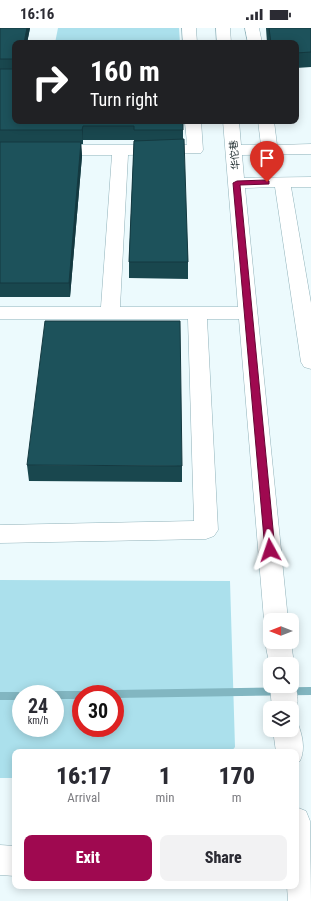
<!DOCTYPE html>
<meta charset="utf-8">
<style>
body{margin:0;font-family:"Roboto Condensed","Noto Sans SC",sans-serif;background:#f2f2f3;color:#2b2b33;height:100vh;display:flex;flex-direction:column;font-size:15px;white-space:nowrap}
*{box-sizing:border-box;margin:0}
p{font-size:13px;color:#7c7c81}
.icon{flex:none;width:22px;height:22px;fill:none;stroke:currentColor;stroke-width:2;stroke-linecap:round;stroke-linejoin:round}
.map{position:relative;flex:1;overflow:hidden}
.drawer{position:absolute;left:12px;top:721px;width:287px;height:140px;display:flex;flex-direction:column;background:#fff;border-radius:8px;box-shadow:0 2px 10px #0003}
.drawer>*{flex:none}
.hud{position:absolute;left:12px;top:12px;width:287px;height:84px;border-radius:8px;box-shadow:0 2px 10px #0003;background:#202124;color:#fff;overflow:hidden}
.needle{width:26px;rotate:270deg}
.tools{position:absolute;left:263px;top:585px;display:grid;gap:8px}
.tools a{display:grid;place-items:center;width:36px;height:36px;border-radius:8px;background:#fff;box-shadow:0 2px 10px #0003;font-size:20px}
.speed{position:absolute;left:12px;top:657px;display:flex;gap:8px;font-size:20px;font-weight:700;text-align:center}
.speed>*{display:grid;place-content:center;width:52px;height:52px;border-radius:50%;background:#fff;box-shadow:0 2px 10px #0003;line-height:1}
.speed small{font-size:10px;font-weight:400}
.speed .limit{border:6px solid #d22;background:#fff;color:#111}
.pin{position:absolute;display:grid;place-items:center;width:34px;height:34px;color:#fff;margin:-41px -17px;border-radius:50% 50% 50% 0;rotate:-45deg;box-shadow:0 0 4px #0007}
.pin .icon{rotate:45deg}
.me{position:absolute;width:44px;margin:-22px;rotate:355deg;stroke-linejoin:round;filter:drop-shadow(0 0 3px #0008)}
.turn{display:flex;align-items:center;gap:14px;height:84px;padding:0 12px;font-size:18px}
.turn .icon{width:52px;height:52px;stroke-width:2.5}
.turn b{display:block;font-size:28px;line-height:34px}
.eta{display:flex;justify-content:space-evenly;align-items:center;height:68px;text-align:center}
.eta b{font-size:24px;font-weight:800;line-height:28px}
.action{display:flex;gap:8px;margin-top:auto;padding:8px 12px}
.action a{flex:1;height:46px;border-radius:8px;background:#9f0950;color:#fff;font-size:16px;font-weight:800;line-height:46px;text-align:center}
.action a+a{background:#f2f2f3;color:#2b2b33}
.status{display:flex;justify-content:space-between;align-items:center;height:28px;padding:0 20px;background:#fff;direction:ltr}
.status svg{height:11px;fill:currentColor}
.map>svg:first-child{display:block}
.green{fill:#abe0ec;fill-rule:evenodd}
.lines{fill:none;stroke-linecap:round;stroke-linejoin:round}
.stream{fill:#82b6c1;fill-rule:evenodd}
.minor-casing{stroke:#90b2ba;stroke-width:1}
.minor{fill:#fff;fill-rule:evenodd}
.wall{fill:#19474e}
.shaded-wall{fill:#143940}
.building{fill:#1d525b;stroke:#143940}
.route{fill:#9f0950;stroke:#670634}
.labels{text-anchor:middle;stroke-width:4;stroke-linejoin:round;paint-order:stroke}
.street-label{font-size:10px;fill:#172528;stroke:#fff}
</style>
<div class="status"><b>16:16</b><svg viewBox="0 0 49 12"><path d="M0 12V9h3v3zM5 12V6h3v6zM10 12V3h3v9zM15 12V0h3v12zM26 1h20v11H26zM47 4h2v5h-2z"/></svg></div>
<div class="map">
<svg width="311" height="873" viewBox="0 0 311 873">
<rect width="100%" height="100%" fill="#ecfafd"/>
<!-- green -->
<path class="green" d="M58,0H179L180,15H55Z
M0,552L230,553L235,719L231,724H15V750H0ZM21,666H55V700H21ZM81,666H115V700H81Z"/>
<g class="lines">
<!-- stream -->
<path class="stream" d="M311,659V667L115,670V666H111L112,663L115,662Z
M55,663H81L85,666H81V671H55V666H51Z
M0,664H21L24,666H21V672H0Z"/>
<!-- minor casing -->
<g class="minor-casing">
<path id="minor" d="M182,0H196L197,15H183Z
M216,0H230L231,15H217Z
M245,0H259L262,15H248Z
M185,93H201L203,122L201,125L128,127L120,279H238L223,93H239L241,117H261L258,93H274L277,117L311,116V126L242,127L244,150L311,149V159H291L311,275V341L304,339L301,334L275,159L245,160L288,592H270V600L267,599L264,592L239,291H207L218,502L214,508L206,511L0,515V497L194,493L188,291H0V279H101L112,127H0V117H187Z
M269,606L270,614H291L294,636L292,640V636H270V640L265,614Z
M292,650C298,661 300,676 294,688L292,689V680H272L270,658H292Z
M292,692L297,693C302,706 306,720 300,733L296,734V724H276L273,702H292Z
M296,779L306,783L310,793L311,873H288L287,858H296Z
M0,817L15,818V848L0,847Z"/>
</g>
<!-- minor -->
<use href="#minor" class="minor"/>
</g>
<!-- wall -->
<path class="wall" d="M0,0H30L27,15H15V93H183V111L188,234V251L129,250V234L134,112H83V116H81L82,128L70,269H0Z
M266,0H311V39L296,40V15H267Z
M27,437L182,438V454L29,453Z"/>
<!-- shaded-wall -->
<path class="shaded-wall" d="M27,0H30L27,15H24Z
M83,98V116L82,102Z
M81,114L82,128L70,269L69,255Z"/>
<!-- building -->
<path class="building" d="M0,0H27L24,15H15V93H183V102H134V98H83L82,102H0V41H15V31H0Z
M269,0H311V24L296,25V15H271Z
M184,111L188,234H129L134,113Z
M0,114H81L69,255H0Z
M45,293H180L182,438L27,437Z"/>
<!-- route -->
<path class="route" d="M267,152L269,153V156L240,157L275,522L270,525L265,522L233,155L237,153Z"/>
<g class="labels">
<!-- street labels -->
<g class="street-label">
<text transform="translate(234 127) rotate(-95)" y="4">华佗巷</text>
</g>
</g>
</svg>
<div class="tools">
<a><svg class="needle" viewBox="-14 -14 28 28"><path d="M0-13l5 13h-10z" fill="#e53935"/><path d="M0 13l5-13h-10z" fill="#7c7c81"/></svg></a>
<a><svg class="icon" aria-label="search" viewBox="0 0 24 24"><circle cx="10" cy="10" r="6"/><path d="M15 15l6 6"/></svg></a>
<a><svg class="icon" aria-label="layers" viewBox="0 0 24 24"><path d="M12 4l9 5-9 5-9-5zM3 14l9 5 9-5"/></svg></a>
</div>
<div class="speed"><div>24<small>km/h</small></div><div class="limit">30</div></div>
<div class="pin" style="left:267px;top:154px;background:#d93025"><svg class="icon" aria-label="arrive" viewBox="0 0 24 24"><path d="M6 21V4h12l-3 4 3 4H6"/></svg></div>
<svg class="me" style="left:270px;top:522px" viewBox="-20 -20 40 40"><path d="M0-17L14 15 0 8-14 15z" fill="#9f0950" stroke="#fff" stroke-width="4"/></svg>
<div class="hud">
<div class="turn"><svg class="icon" aria-label="right" viewBox="0 0 24 24"><path d="M7 20v-9h11M14 6l5 5-5 5"/></svg><div><b>160 m</b>Turn right</div></div>
</div>
<section class="drawer">
<div class="eta">
<div><b>16:17</b><p>Arrival</p></div>
<div><b>1</b><p>min</p></div>
<div><b>170</b><p>m</p></div>
</div>
<div class="action"><a>Exit</a><a>Share</a></div>
</section>
</div>
